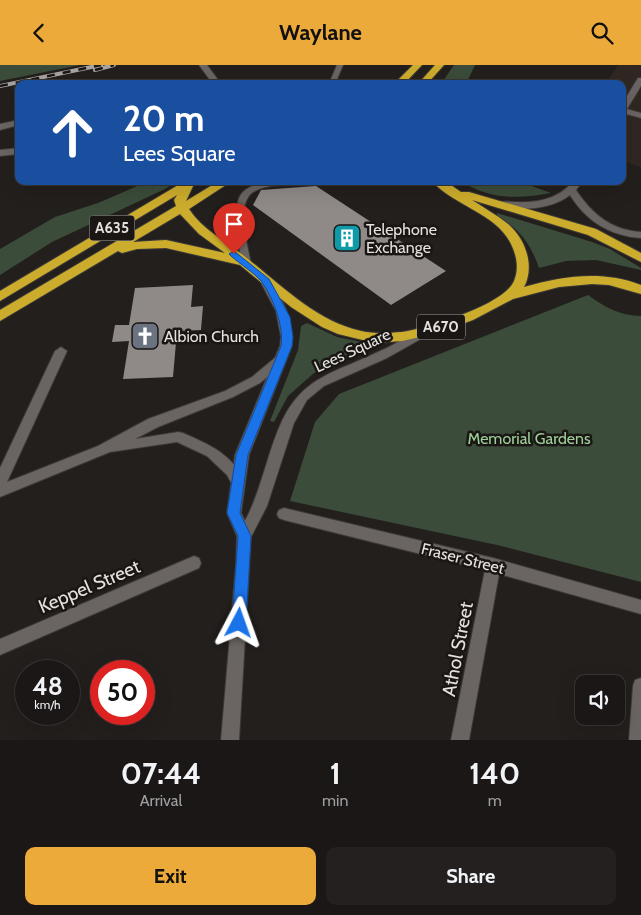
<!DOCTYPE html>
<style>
body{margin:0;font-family:Cabin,sans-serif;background:#23201f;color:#f1f3f6;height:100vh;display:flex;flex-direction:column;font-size:19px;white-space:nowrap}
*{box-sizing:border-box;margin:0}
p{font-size:16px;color:#9f9fa1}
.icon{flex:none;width:28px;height:28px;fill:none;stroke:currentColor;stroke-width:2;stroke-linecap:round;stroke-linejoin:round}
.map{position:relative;height:675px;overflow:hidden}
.details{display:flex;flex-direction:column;background:#1a1716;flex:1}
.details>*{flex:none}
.hud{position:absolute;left:15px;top:15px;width:611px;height:105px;border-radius:10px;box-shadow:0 5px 20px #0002,0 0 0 1px #383635;background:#1a4fa0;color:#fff;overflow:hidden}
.tools{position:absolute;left:575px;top:610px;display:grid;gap:10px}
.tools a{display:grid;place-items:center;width:50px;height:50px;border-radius:10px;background:#1a1716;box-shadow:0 5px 20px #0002,0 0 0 1px #383635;font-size:25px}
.speed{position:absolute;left:15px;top:595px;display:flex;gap:10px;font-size:25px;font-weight:700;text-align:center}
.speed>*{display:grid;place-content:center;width:65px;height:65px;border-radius:50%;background:#1a1716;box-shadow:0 5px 20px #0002,0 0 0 1px #383635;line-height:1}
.speed small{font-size:12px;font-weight:400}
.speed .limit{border:8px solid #d22;background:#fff;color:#111}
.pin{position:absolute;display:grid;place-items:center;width:42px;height:42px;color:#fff;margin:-51px -21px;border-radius:50% 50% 50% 0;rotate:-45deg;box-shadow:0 0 5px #0007}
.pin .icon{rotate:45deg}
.me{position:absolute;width:55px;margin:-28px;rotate:4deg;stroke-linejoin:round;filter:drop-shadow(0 0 4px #0008)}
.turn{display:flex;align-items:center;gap:18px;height:105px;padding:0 25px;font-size:22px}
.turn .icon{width:65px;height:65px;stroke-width:2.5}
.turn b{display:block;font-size:35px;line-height:42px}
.eta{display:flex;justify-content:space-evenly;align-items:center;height:85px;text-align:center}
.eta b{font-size:30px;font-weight:700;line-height:35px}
.action{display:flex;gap:10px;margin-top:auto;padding:10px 25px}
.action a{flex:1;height:58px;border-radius:10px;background:#ebaa39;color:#111;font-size:20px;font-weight:700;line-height:58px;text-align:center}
.action a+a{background:#23201f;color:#f1f3f6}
header{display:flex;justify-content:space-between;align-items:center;height:65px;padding:0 25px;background:#ebaa39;color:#111;font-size:22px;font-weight:700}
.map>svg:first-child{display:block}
.built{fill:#302722}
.green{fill:#3b4c3a}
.building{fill:#8f8a87}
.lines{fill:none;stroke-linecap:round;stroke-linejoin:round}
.lane-casing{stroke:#3c3937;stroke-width:2}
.street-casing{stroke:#3c3937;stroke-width:2}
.secondary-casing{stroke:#3c3937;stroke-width:2}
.highway-casing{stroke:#3c3937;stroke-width:2}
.lane{fill:#6a6562;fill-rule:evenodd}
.street{fill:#6a6562;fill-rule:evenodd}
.secondary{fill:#6a6562;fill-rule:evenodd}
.highway{fill:#ccac2c;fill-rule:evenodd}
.rail-casing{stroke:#a7a4a2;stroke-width:4}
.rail{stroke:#1a1614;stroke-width:2.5;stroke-dasharray:8;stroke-linecap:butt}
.route{fill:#1a73e8;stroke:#114b97}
.labels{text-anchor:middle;stroke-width:5;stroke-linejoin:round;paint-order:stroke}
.shield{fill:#1a1614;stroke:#a7a4a2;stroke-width:1}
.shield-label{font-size:15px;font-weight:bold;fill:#e4e1df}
.poi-label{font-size:16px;fill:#e4e1df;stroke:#1a1614;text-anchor:start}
.street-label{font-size:16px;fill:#e4e1df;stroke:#1a1614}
.park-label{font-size:16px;fill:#9dcf99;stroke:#1a1614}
.near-street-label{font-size:19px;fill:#e4e1df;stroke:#1a1614}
</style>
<header><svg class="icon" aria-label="back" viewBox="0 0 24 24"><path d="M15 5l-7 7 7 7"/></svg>Waylane<svg class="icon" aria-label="search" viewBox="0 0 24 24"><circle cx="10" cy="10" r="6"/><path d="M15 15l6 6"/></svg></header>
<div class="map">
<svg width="641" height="675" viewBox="0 0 641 675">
<rect width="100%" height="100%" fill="#231f1d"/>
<!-- built -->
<path class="built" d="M618,0H641V102L623,96L622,19H605Z"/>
<!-- green -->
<path class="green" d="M0,0H80L0,16Z
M454,0H475L466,19H441Z
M149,116H177L165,124L52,177L0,210V184L55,152L98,138Z
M461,116H518L551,128C519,134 489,135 461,116Z
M497,148L592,177L610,184L641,203V205L596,195L566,196L539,203C534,188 526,173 513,162C507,158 502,155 497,150Z
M588,230C604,242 621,251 641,251V517L497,480L290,436L315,357L339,329Z
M307,258L337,272L371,279L372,284L314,308L288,331L274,357L270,356L298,285L301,261Z"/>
<!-- building -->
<path class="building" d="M316,121L446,206L391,240L253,140L261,125Z
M193,220L191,242L203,241L201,265L177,266L173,312L123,314L129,276L112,277L115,260H129L135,223Z"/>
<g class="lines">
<!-- lane casing -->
<g class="lane-casing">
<path id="lane" d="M337,0H343L335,19H329Z
M275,116H304L301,118C286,120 268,119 255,126C234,136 248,181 251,199L250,201H244C238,186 231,141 242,128C250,119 264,118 275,116Z"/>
</g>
<!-- street casing -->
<g class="street-casing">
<path id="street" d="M638,13H641V21L627,44L641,48V53L622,48V39Z
M19,55V60L0,65V59Z
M19,83V89L0,91V85Z
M574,116H583L576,125C592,149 611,165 641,167V173C610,171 586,156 570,130C551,145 520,146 498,141L496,139C502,135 508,137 515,137C538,138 558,134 574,116Z
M61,282L67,286L7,417L98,381L148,354L225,326L252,312L276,292H284L286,295L284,298L260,318L233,332L158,362L135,374L178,367L183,368C210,380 231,388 245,417L243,421L238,423L233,421L227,410L207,391L177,377L110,387L0,432V403L55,286Z
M284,443L493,493L641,535V549L499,509L469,675H451L485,505L284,455L279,453L277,449L279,445Z
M194,491L199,493L201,498L199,503L0,590V574Z
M641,613V675H629L633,621L635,615Z"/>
</g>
<!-- secondary casing -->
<g class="secondary-casing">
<path id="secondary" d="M199,0H207L221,19H213Z
M264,211L268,212C282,233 294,254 292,281L249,390L241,448L245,456C262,424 267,388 282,356C303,311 337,307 378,287C392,281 405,273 418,265L422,264L428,268L426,271L387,293L324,321L307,335L294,358L267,441L251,472L239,675H221L236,499L237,471L227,448L235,390L280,281L281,272L276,246L259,214Z"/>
</g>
<!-- highway casing -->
<g class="highway-casing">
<path id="highway" d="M413,0H422L404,19H394Z
M435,0H444L427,19H418Z
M185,116L192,117L194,119L186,136L219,116H232L189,144C202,164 225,176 243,190C279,218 315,256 361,266C374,269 389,268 402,267C427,263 504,240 514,216C519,204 517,191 511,179C496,148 454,141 432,116H445L461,127H469L596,164L641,188V197L588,170L472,135C484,143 497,150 508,159C526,174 535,202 524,222C564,211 602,205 641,220V229L609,220L592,219L559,222L513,234L473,255L434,269L402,276L375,278L338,269L322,262L291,242L240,200L166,183L137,184L122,188L118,186L0,256V245L176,141L174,135L177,130L0,236V226ZM180,149L199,169L225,188L166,175L133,177Z"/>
</g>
<!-- lane -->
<use href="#lane" class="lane"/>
<!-- street -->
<use href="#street" class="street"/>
<!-- secondary -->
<use href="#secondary" class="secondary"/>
<!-- highway -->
<use href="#highway" class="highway"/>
<!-- rail casing -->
<g class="rail-casing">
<path id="rail" d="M95,5L114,0
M0,21L101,0"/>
</g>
<!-- rail -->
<use href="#rail" class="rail"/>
</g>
<!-- route -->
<path class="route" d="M234,186L269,214L290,252L293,272L292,281L248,390L240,448L251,471L246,558L244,563L239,565L234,563L232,558L238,471L227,448L236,390L281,281C284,261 273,232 261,216C253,207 240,199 231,191L229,189Z"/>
<!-- icons -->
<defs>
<g id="building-square" transform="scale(1.4375)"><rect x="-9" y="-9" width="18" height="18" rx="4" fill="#0f9aa8" stroke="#1a1614"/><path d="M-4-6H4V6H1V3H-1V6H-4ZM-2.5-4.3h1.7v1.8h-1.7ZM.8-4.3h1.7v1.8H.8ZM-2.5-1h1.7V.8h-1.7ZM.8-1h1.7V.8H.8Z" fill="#fff"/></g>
<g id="church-square" transform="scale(1.4375)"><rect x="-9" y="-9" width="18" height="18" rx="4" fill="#6b7280" stroke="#1a1614"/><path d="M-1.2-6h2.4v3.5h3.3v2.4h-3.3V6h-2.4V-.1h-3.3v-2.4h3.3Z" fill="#fff"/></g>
</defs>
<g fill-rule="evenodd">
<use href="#building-square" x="347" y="173"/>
<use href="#church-square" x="145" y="271"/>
</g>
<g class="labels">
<!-- shield labels -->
<g class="shield">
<rect x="89.5" y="150.5" width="45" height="25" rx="4"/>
<rect x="417" y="249.5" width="48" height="25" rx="4"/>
</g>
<g class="shield-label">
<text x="112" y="168">A635</text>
<text x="441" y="267">A670</text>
</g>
<!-- poi labels -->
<g class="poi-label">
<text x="366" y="170">Telephone<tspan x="366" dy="18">Exchange</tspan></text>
<text x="164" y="277">Albion Church</text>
</g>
<!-- street labels -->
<g class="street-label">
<text transform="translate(352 285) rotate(-25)" y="6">Lees Square</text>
<text transform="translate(463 493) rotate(14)" y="6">Fraser Street</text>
</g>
<!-- park labels -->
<g class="park-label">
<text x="529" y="379">Memorial Gardens</text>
</g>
<!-- near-street labels -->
<g class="near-street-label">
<text transform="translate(89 521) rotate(-23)" y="7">Keppel Street</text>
<text transform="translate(457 584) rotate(-79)" y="7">Athol Street</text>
</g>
</g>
</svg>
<div class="tools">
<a><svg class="icon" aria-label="sound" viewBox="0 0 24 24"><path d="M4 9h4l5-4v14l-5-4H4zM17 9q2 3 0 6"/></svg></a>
</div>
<div class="speed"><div>48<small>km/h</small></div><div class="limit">50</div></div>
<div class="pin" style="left:234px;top:189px;background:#d93025"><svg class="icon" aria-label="arrive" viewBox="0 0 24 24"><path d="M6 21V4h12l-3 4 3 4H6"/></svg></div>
<svg class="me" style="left:239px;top:558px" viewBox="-20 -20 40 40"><path d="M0-17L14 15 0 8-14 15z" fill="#1a73e8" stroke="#fff" stroke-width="4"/></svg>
<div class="hud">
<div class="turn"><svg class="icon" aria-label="ahead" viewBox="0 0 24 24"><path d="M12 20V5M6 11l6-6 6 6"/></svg><div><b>20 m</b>Lees Square</div></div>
</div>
</div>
<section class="details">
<div class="eta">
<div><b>07:44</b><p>Arrival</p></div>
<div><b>1</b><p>min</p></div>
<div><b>140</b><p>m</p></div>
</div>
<div class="action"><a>Exit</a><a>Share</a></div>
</section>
